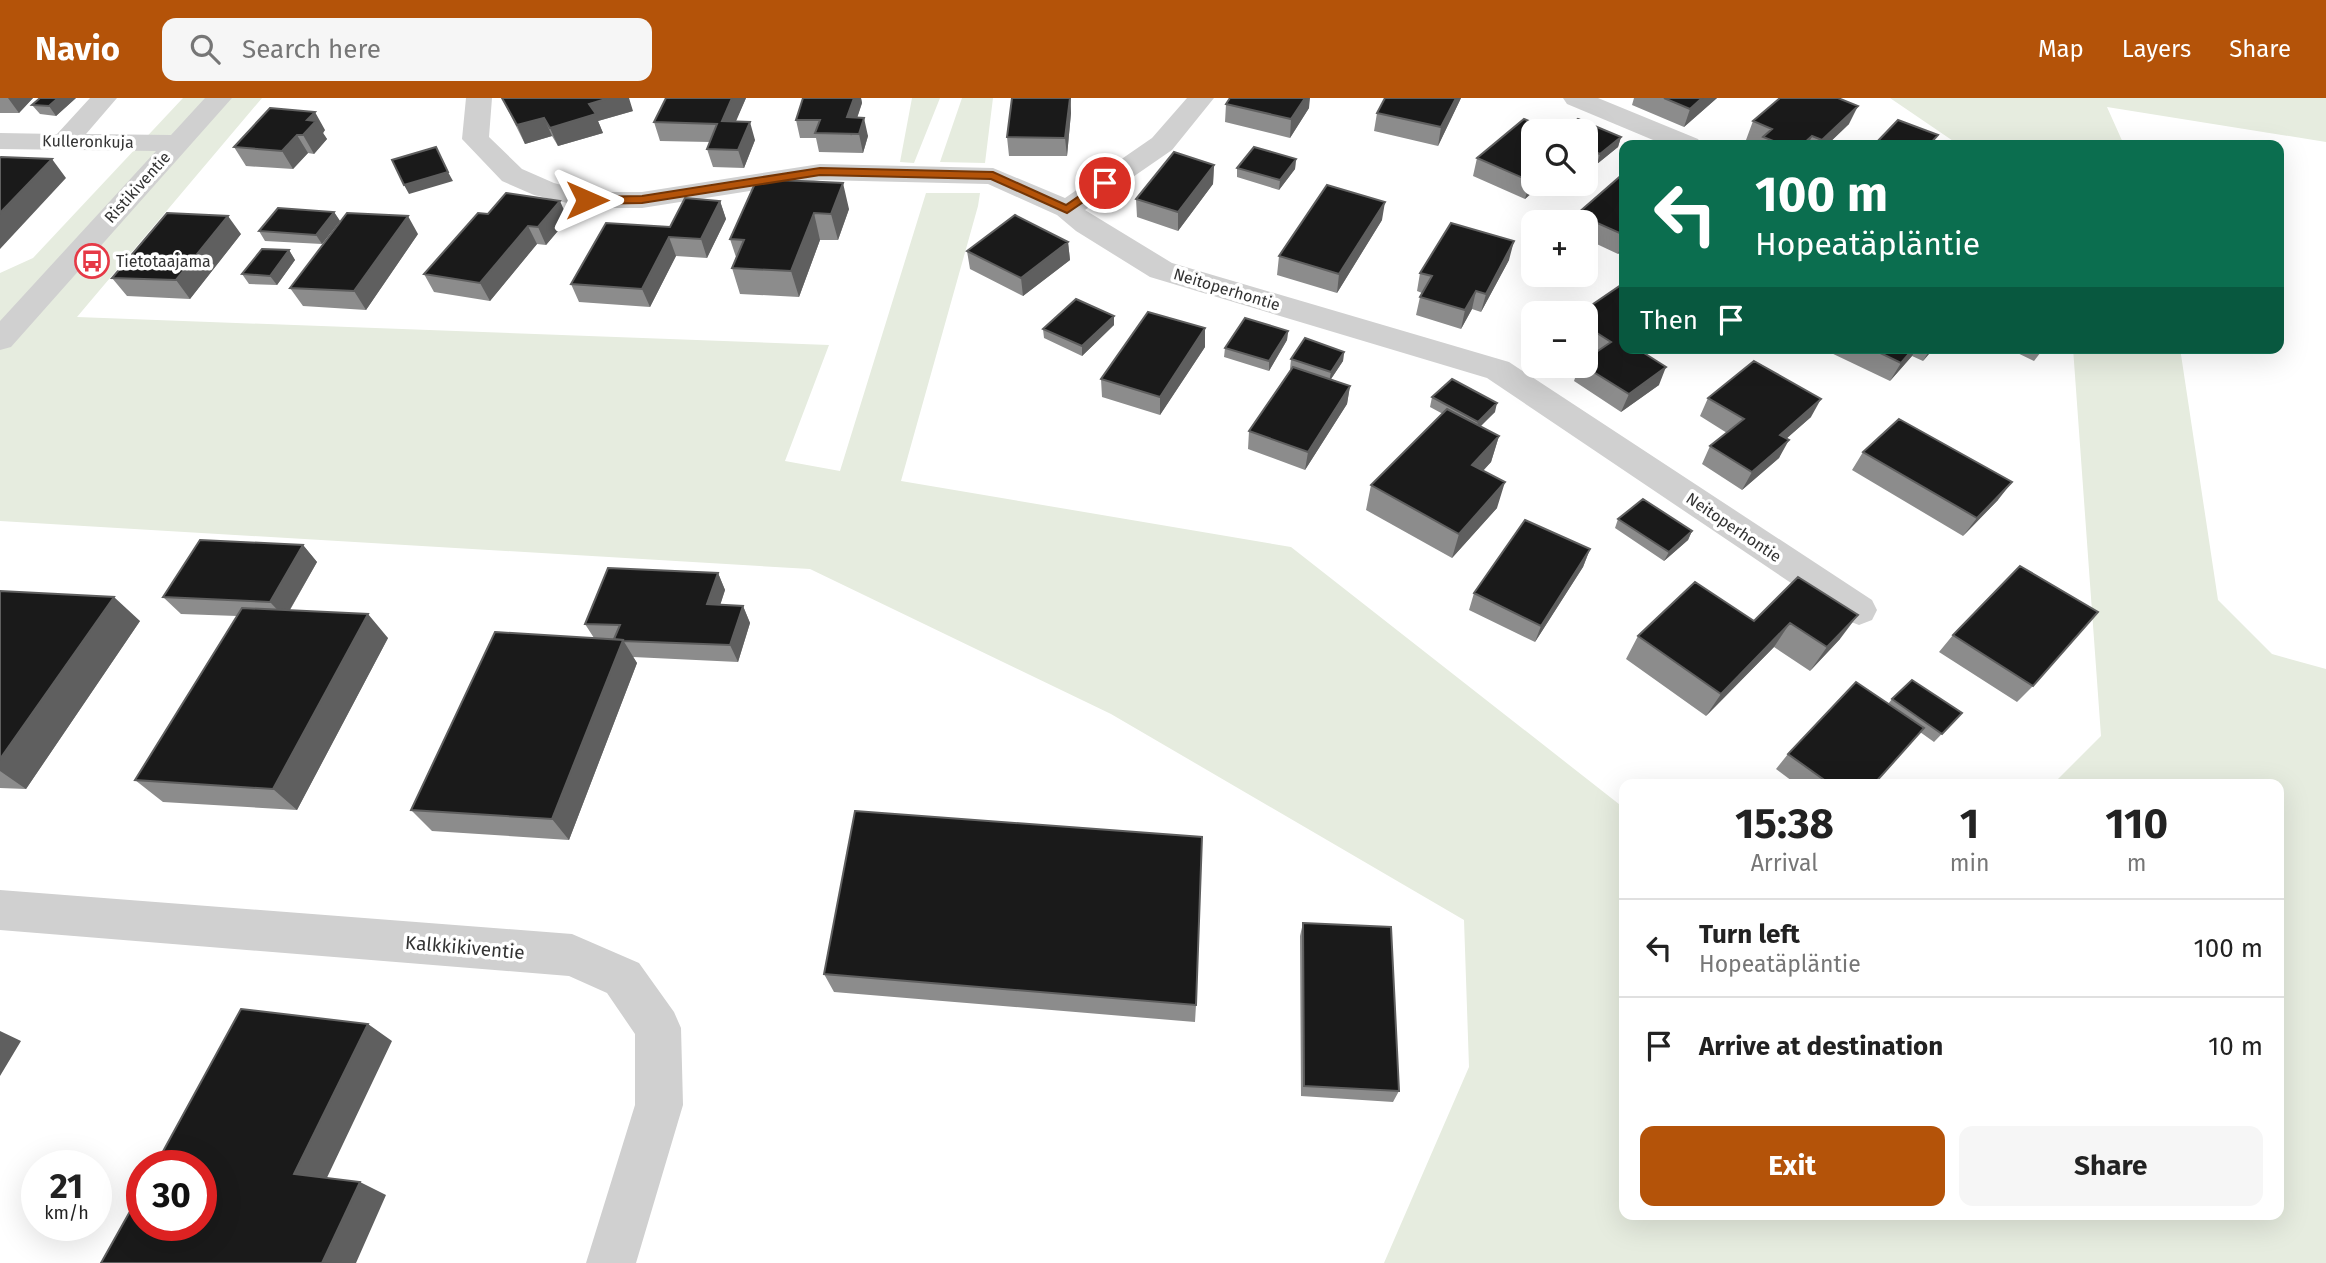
<!DOCTYPE html>
<meta charset="utf-8">
<style>
body{margin:0;font-family:"Fira Sans",sans-serif;background:#f6f6f6;color:#222;height:100vh;display:flex;flex-direction:column;font-size:26px;white-space:nowrap}
*{box-sizing:border-box;margin:0}
p{font-size:23px;color:#767676}
.icon{flex:none;width:38px;height:38px;fill:none;stroke:currentColor;stroke-width:2;stroke-linecap:round;stroke-linejoin:round}
.map{position:relative;flex:1;overflow:hidden}
.details{position:absolute;left:1619px;top:681px;width:665px;height:441px;display:flex;flex-direction:column;background:#fff;border-radius:14px;box-shadow:0 7px 28px #0002}
.details>*{flex:none}
.banner{position:absolute;left:1619px;top:42px;width:665px;height:214px;border-radius:14px;box-shadow:0 7px 28px #0002;background:#0b6e4f;color:#fff;overflow:hidden}
.fabs{position:absolute;left:1521px;top:21px;display:grid;gap:14px}
.fabs a{display:grid;place-items:center;width:77px;height:77px;border-radius:14px;background:#fff;box-shadow:0 7px 28px #0002;font-size:35px}
.speed{position:absolute;left:21px;top:1052px;display:flex;gap:14px;font-size:35px;font-weight:700;text-align:center}
.speed>*{display:grid;place-content:center;width:91px;height:91px;border-radius:50%;background:#fff;box-shadow:0 7px 28px #0002;line-height:1}
.speed small{font-size:18px;font-weight:400}
.speed .limit{border:10px solid #d22;background:#fff;color:#111}
.pin{position:absolute;display:grid;place-items:center;width:60px;height:60px;color:#fff;margin:-30px;border:4px solid #fff;border-radius:50%;box-shadow:0 2px 7px #0007}
.me{position:absolute;width:77px;margin:-38px;rotate:90deg;stroke-linejoin:round;filter:drop-shadow(0 0 5px #0008)}
.turn{display:flex;align-items:center;gap:24px;height:147px;padding:0 21px;font-size:32px}
.turn .icon{width:91px;height:91px;stroke-width:2.5}
.turn b{display:block;font-size:49px;line-height:60px}
.then{display:flex;align-items:center;height:66px;padding:0 21px;background:#0003;gap:14px;font-size:26px}
.eta{display:flex;justify-content:space-evenly;align-items:center;height:119px;text-align:center}
.eta b{font-size:42px;font-weight:700;line-height:49px}
.action{display:flex;gap:14px;margin-top:auto;padding:14px 21px}
.action a{flex:1;height:80px;border-radius:14px;background:#b45309;color:#fff;font-size:28px;font-weight:700;line-height:80px;text-align:center}
.action a+a{background:#f6f6f6;color:#222}
ul{padding:0;list-style:none}
li{display:flex;align-items:center;gap:21px;height:98px;padding:0 21px;border-top:2px solid #e0e0e0}
li div{flex:1}
li b{display:block;font-size:26px}
li em{font-style:normal}
header{display:flex;align-items:center;gap:42px;box-sizing:border-box;height:98px;padding:0 35px;background:#b45309;color:#fff}
header strong{font-size:33px}
nav{display:flex;gap:38px;margin-inline-start:auto;font-size:24px}
.search{width:490px;height:63px;background:#f6f6f6;display:flex;align-items:center;gap:18px;box-sizing:border-box;padding:0 24px;border-radius:14px;color:#767676;font-size:26px}
.map>svg:first-child{display:block}
.green{fill:#e6ecdf}
.lines{fill:none;stroke-linecap:round;stroke-linejoin:round}
.minor{fill:#d0d0d0;fill-rule:evenodd}
.wall{fill:#8c8c8c}
.shaded-wall{fill:#5f5f5f}
.building{fill:#1a1a1a;stroke:#5f5f5f;stroke-width:2}
.route{fill:#b45309;stroke:#753606;stroke-width:2}
.labels{text-anchor:middle;stroke-width:7;stroke-linejoin:round;paint-order:stroke}
.far-street-label{font-size:16px;fill:#333;stroke:#fff}
.far-poi-label{font-size:16px;fill:#333;stroke:#fff;text-anchor:start}
.street-label{font-size:19px;fill:#333;stroke:#fff}
</style>
<header>
<strong>Navio</strong>
<div class="search"><svg class="icon" aria-label="search" viewBox="0 0 24 24"><circle cx="10" cy="10" r="6"/><path d="M15 15l6 6"/></svg>Search here</div>
<nav><a>Map</a><a>Layers</a><a>Share</a></nav>
</header>
<div class="map">
<svg width="2326" height="1165" viewBox="0 0 2326 1165">
<rect width="100%" height="100%" fill="#fff"/>
<!-- green -->
<path class="green" d="M183,0H262L77,219L829,247L785,363L840,373L926,95H980L978,108L901,383L1291,449L1624,710V1116H2278V686H2053L2101,638L2073,250H2180L2218,502L2272,556L2326,571V1165H1384L1469,969L1464,822L1111,616L810,471L0,423V175L33,160Z
M912,0H940L914,65L900,64Z
M962,0H993L985,65L940,64Z
M1890,0H2326V44L2107,9L2124,47H1959Z"/>
<g class="lines">
<!-- minor -->
<path class="minor" d="M90,0H117L86,36L171,37L205,0H232L11,249L0,252V223L156,53L0,51V35L57,36Z
M466,0H492L489,39L522,71L554,85L588,94H642L820,66L993,70L1065,100L1152,40L1187,0H1214L1172,52L1085,112L1172,165L1509,264L1872,502L1877,512L1872,522L1859,527L1846,522L1487,280L1150,179L1076,133L1057,117L988,86L820,82L642,110H588L534,97L502,83L462,41Z
M1563,0H1598L1698,41L1702,47H1665L1567,6Z
M0,792L572,836L639,865L674,914L681,930L683,1007L636,1165H586L635,1007V936L607,895L569,878L0,832Z"/>
</g>
<!-- wall -->
<path class="wall" d="M0,0H33L19,15H0Z
M76,0L56,18L40,16L32,7Z
M502,0L633,13L598,23L603,35L558,48L552,38L525,46Z
M666,0H746L735,24L755,42L744,70L713,69L707,51L710,44L660,43L654,24Z
M803,0H861L862,5L857,20L868,38L863,55L819,54L816,40H800L796,22Z
M1012,0H1071V15L1067,58H1009L1007,39Z
M1385,0H1461L1438,48L1374,33L1377,15Z
M1634,0H1717L1684,29L1632,7Z
M1226,6L1309,10L1290,40L1225,24Z
M1753,23L1849,26L1827,47H1759L1746,42Z
M325,32L323,35L327,41L314,56L308,55L293,71L246,68L234,49Z
M1553,33L1533,86H1542L1525,101L1473,78L1477,60Z
M1586,33L1621,39L1618,49L1597,66L1586,61Z
M1296,61L1295,71L1279,92L1237,79V70Z
M1214,67L1213,86L1178,133L1137,119L1136,101Z
M1624,75V150L1618,156L1586,141V124H1574L1577,116Z
M757,81L849,111L838,142H820L799,199L740,196L732,170L736,159L730,141Z
M720,103L726,121L707,160L676,158L650,209L579,204L571,186L670,129Z
M334,114L340,123L322,146L265,143L259,133Z
M488,116L568,121L546,147L537,146L490,203L434,194L424,176Z
M1382,122L1337,195L1277,177L1279,158Z
M241,136L190,201L127,198L112,180Z
M418,136L366,212L303,208L290,190Z
M1068,144L1070,162L1023,198L970,171L967,153Z
M289,152L295,162L277,187L249,186L242,176Z
M1509,162L1481,214L1472,211L1461,231L1416,217L1420,199L1422,195L1417,193L1420,175Z
M1586,215L1624,250H1645L1641,253L1659,287L1621,314L1574,283L1579,268H1586L1594,255L1586,250Z
M1114,227L1082,258L1044,240L1043,231Z
M1205,230V249L1160,317L1102,299L1101,281Z
M1288,233L1287,242L1269,273L1224,259L1225,250Z
M1829,250H1934L1923,263L1912,258L1890,283L1827,253Z
M2007,250H2044L2034,263Z
M1344,254L1343,263L1331,281L1350,288L1347,306L1305,372L1248,351L1249,333L1291,271H1290L1291,261Z
M1432,299L1495,314L1480,328L1499,338L1491,364L1483,373L1497,410L1452,460L1366,412L1371,387L1443,316L1430,309Z
M1708,300L1811,319L1787,340L1779,360L1742,392L1702,366L1710,348L1727,335L1700,318Z
M1863,354L1998,402L1963,438L1852,372Z
M1618,421L1692,433L1688,442L1664,463L1615,430Z
M303,447L317,464L290,512L388,540L297,712L163,704L135,682L237,518L181,516L163,499Z
M1590,451L1583,469L1535,544L1469,512L1474,495Z
M718,475L725,492L720,507L743,508L750,525L738,564L633,559L637,565L569,742L432,733L411,712L594,540L585,526Z
M1798,479L1840,541L1810,573L1774,549L1706,618L1626,561L1638,538L1754,523Z
M0,493L140,523L26,691L0,690Z
M1953,537L2033,588L2017,604L1939,554Z
M1892,601L1962,615L1934,644L1920,634L1874,686H1796L1776,671L1788,656L1888,606Z
M1303,825L1399,993L1393,1004L1301,998L1300,838Z
M824,876L1196,907L1195,924L834,894Z"/>
<!-- shaded-wall -->
<path class="shaded-wall" d="M8,0H33L19,15Z
M58,0H76L56,18L49,8Z
M609,0H629L633,13L598,23L603,35L558,48L550,30L589,6Z
M732,0H746L728,42L722,23Z
M854,0H861L862,5L851,38L847,19Z
M1070,0L1071,15L1067,58L1065,40Z
M1305,0H1310L1309,10L1290,40L1291,21Z
M1456,0H1461L1438,48L1441,29Z
M1702,0H1717L1684,29L1690,11Z
M1858,8L1849,26L1827,47H1819L1822,42Z
M315,14L325,32L323,35L327,41L314,56L303,37L307,22Z
M544,20L552,38L525,46L517,27Z
M864,20L868,38L863,55L859,36Z
M750,24L755,42L744,70L738,52Z
M297,37L308,55L293,71L282,53Z
M1812,38L1808,47H1802Z
M1621,39L1618,49L1597,66L1600,56Z
M52,61L66,80L0,151V115Z
M1296,61L1295,71L1279,92L1280,82Z
M1214,67L1213,86L1178,133V114Z
M448,74L453,83L409,96L404,87Z
M1533,80V86H1542L1525,101L1530,83Z
M843,85L849,111L838,142L831,116Z
M560,103L568,121L546,147L538,129Z
M720,103L726,121L707,160L701,141Z
M1385,104L1382,122L1337,195L1339,176Z
M334,114L340,123L322,146L316,137Z
M814,115L820,142L799,199L791,173Z
M228,118L241,136L190,201L176,182Z
M408,118L418,136L366,212L354,193Z
M528,128L537,146L490,203L480,185Z
M1624,138V150L1618,156Z
M669,139L676,158L650,209L642,191Z
M1514,143L1509,162L1481,214L1486,196Z
M1068,144L1070,162L1023,198L1021,180Z
M289,152L295,162L277,187L270,178Z
M1476,193L1472,211L1461,231L1465,212Z
M1114,218V227L1082,258V248Z
M1205,230V249L1160,317V299Z
M1288,233L1287,242L1269,273V263Z
M1914,250H1917L1912,258L1890,283L1901,265Z
M1931,250H1934L1923,263Z
M1344,254L1343,263L1329,284L1331,274Z
M1666,269L1659,287L1621,314L1629,296Z
M1350,288L1347,306L1305,372L1308,354Z
M1821,301L1811,319L1770,355L1780,337Z
M1497,305L1495,314L1475,334L1478,324Z
M1499,338L1491,364L1465,392L1472,367Z
M1789,342L1779,360L1742,392L1752,374Z
M1505,384L1497,410L1452,460L1459,436Z
M2012,384L1998,402L1963,438L1977,420Z
M1692,433L1688,442L1664,463L1669,454Z
M303,447L317,464L285,520L270,504Z
M1590,451L1583,469L1535,544L1541,528Z
M718,475L725,492L715,523L707,506Z
M114,499L140,523L26,691L0,673V661Z
M743,508L750,525L738,564L730,547Z
M368,516L388,540L297,712L273,691Z
M1858,517L1840,541L1810,573L1827,549Z
M1790,525L1774,549L1706,618L1721,596Z
M623,542L637,565L569,742L552,721Z
M368,926L392,943L323,1088L294,1076Z
M0,933L21,943L0,978Z
M360,1084L386,1097L356,1165H322Z"/>
<!-- building -->
<path class="building" d="M40,0H58L49,8L32,7Z
M502,0H609L589,6L596,16L550,30L544,20L517,27Z
M666,0H732L722,23L750,24L738,52L707,51L717,26L654,24Z
M803,0H854L847,19L864,20L859,36L815,35L820,22H796Z
M1012,0H1070L1065,40L1007,39Z
M1230,0H1305L1291,21L1226,6Z
M1385,0H1456L1441,29L1377,15Z
M1664,0H1702L1690,11Z
M1780,0H1838L1858,8L1822,42L1812,38L1802,47H1784L1763,39L1772,31L1753,23Z
M270,10L315,14L307,22L316,23L303,37H297L282,53L234,49Z
M1524,21L1553,33H1533V80L1530,83L1477,60Z
M1578,21L1621,39L1600,56L1586,50V33H1562Z
M1898,22L1938,37L1929,47H1874Z
M436,49L448,74L404,87L392,62Z
M1254,49L1296,61L1280,82L1237,70Z
M1174,54L1214,67L1178,114L1136,101Z
M1,59L52,61L0,115V60Z
M1624,75V137L1577,116Z
M757,81L843,85L831,116L814,115L791,173L732,170L744,142L730,141Z
M1327,87L1385,104L1339,176L1279,158Z
M506,95L560,103L538,129L528,128L480,185L424,176L478,115L488,116Z
M685,100L720,103L701,141L669,139L642,191L571,186L606,125L670,129Z
M278,110L334,114L316,137L259,133Z
M167,115L228,118L176,182L112,180Z
M347,115L408,118L354,193L290,190Z
M1015,117L1068,144L1021,180L967,153Z
M1451,125L1514,143L1486,196L1476,193L1465,212L1420,199L1432,178L1420,175Z
M262,151L289,152L270,178L242,176Z
M1624,185V250H1636L1666,269L1629,296L1584,268H1586V261L1611,244L1586,228V215H1580Z
M1076,201L1114,218L1082,248L1043,231Z
M1148,214L1205,230L1160,299L1101,281Z
M1245,220L1288,233L1269,263L1225,250Z
M1305,240L1344,254L1331,274L1291,261Z
M1870,250H1914L1901,265Z
M1754,263L1821,301L1780,337L1789,342L1752,374L1710,348L1744,321L1708,300Z
M1293,269L1350,288L1308,354L1249,333Z
M1452,281L1497,305L1478,324L1432,299Z
M1447,311L1499,338L1472,367L1505,384L1459,436L1371,387Z
M1899,321L2012,384L1977,420L1863,354Z
M1643,401L1692,433L1669,454L1618,421Z
M1525,422L1590,451L1541,528L1474,495Z
M200,442L303,447L270,504L163,499Z
M2020,468L2098,514L2033,588L1953,537Z
M608,470L718,475L707,506L743,508L730,547L623,543V542L614,541L620,527L585,526Z
M1798,479L1858,517L1827,549L1790,525L1721,596L1638,538L1695,484L1754,523Z
M0,493L114,499L0,661Z
M242,510L368,516L273,691L135,682Z
M495,534L623,542L552,721L411,712Z
M1912,582L1962,615L1942,636L1892,601Z
M1856,584L1924,630L1874,686H1830L1788,656Z
M855,713L1202,739L1196,907L824,876Z
M1303,825L1391,829L1399,993L1304,988Z
M241,911L368,926L294,1076L360,1084L322,1165H101L142,1092V1127H201V1068H155Z"/>
<!-- route -->
<path class="route" d="M820,70L993,74L1066,107L1101,83L1111,85L1067,115L991,81L820,77L642,105L587,106L582,102L587,99L642,98Z"/>
<!-- icons -->
<defs>
<g id="bus-ring" transform="scale(1.75)"><circle r="9.5" fill="#fff" stroke="#e63946" stroke-width="1.5"/><path d="M-5-6H5V4H4V6H2V4H-2V6H-4V4H-5ZM-3.5-4V0h7V-4ZM-3.5 1.2v1.5H-2V1.2ZM2 1.2v1.5H3.5V1.2Z" fill="#e63946"/></g>
</defs>
<g fill-rule="evenodd">
<use href="#bus-ring" x="92" y="163"/>
</g>
<g class="labels">
<!-- far-street labels -->
<g class="far-street-label">
<text transform="translate(88 43) rotate(1)" y="6">Kulleronkuja</text>
<text transform="translate(137 89) rotate(-48)" y="6">Ristikiventie</text>
<text transform="translate(1227 191) rotate(17)" y="6">Neitoperhontie</text>
<text transform="translate(1734 429) rotate(34)" y="6">Neitoperhontie</text>
</g>
<!-- far-poi labels -->
<g class="far-poi-label">
<text x="116" y="169">Tietotaajama</text>
</g>
<!-- street labels -->
<g class="street-label">
<text transform="translate(465 849) rotate(5)" y="7">Kalkkikiventie</text>
</g>
</g>
</svg>
<div class="fabs">
<a><svg class="icon" aria-label="search" viewBox="0 0 24 24"><circle cx="10" cy="10" r="6"/><path d="M15 15l6 6"/></svg></a>
<a>+</a>
<a>−</a>
</div>
<div class="speed"><div>21<small>km/h</small></div><div class="limit">30</div></div>
<div class="pin" style="left:1105px;top:85px;background:#d93025"><svg class="icon" aria-label="arrive" viewBox="0 0 24 24"><path d="M6 21V4h12l-3 4 3 4H6"/></svg></div>
<svg class="me" style="left:587px;top:102px" viewBox="-20 -20 40 40"><path d="M0-17L14 15 0 8-14 15z" fill="#b45309" stroke="#fff" stroke-width="4"/></svg>
<div class="banner">
<div class="turn"><svg class="icon" aria-label="left" viewBox="0 0 24 24"><path d="M17 20v-9H6M10 6l-5 5 5 5"/></svg><div><b>100 m</b>Hopeatäpläntie</div></div>
<div class="then">Then<svg class="icon" aria-label="arrive" viewBox="0 0 24 24"><path d="M6 21V4h12l-3 4 3 4H6"/></svg></div>
</div>
<section class="details">
<div class="eta">
<div><b>15:38</b><p>Arrival</p></div>
<div><b>1</b><p>min</p></div>
<div><b>110</b><p>m</p></div>
</div>
<ul>
<li><svg class="icon" aria-label="left" viewBox="0 0 24 24"><path d="M17 20v-9H6M10 6l-5 5 5 5"/></svg><div><b>Turn left</b><p>Hopeatäpläntie</p></div><em>100 m</em></li>
<li><svg class="icon" aria-label="arrive" viewBox="0 0 24 24"><path d="M6 21V4h12l-3 4 3 4H6"/></svg><div><b>Arrive at destination</b></div><em>10 m</em></li>
</ul>
<div class="action"><a>Exit</a><a>Share</a></div>
</section>
</div>
